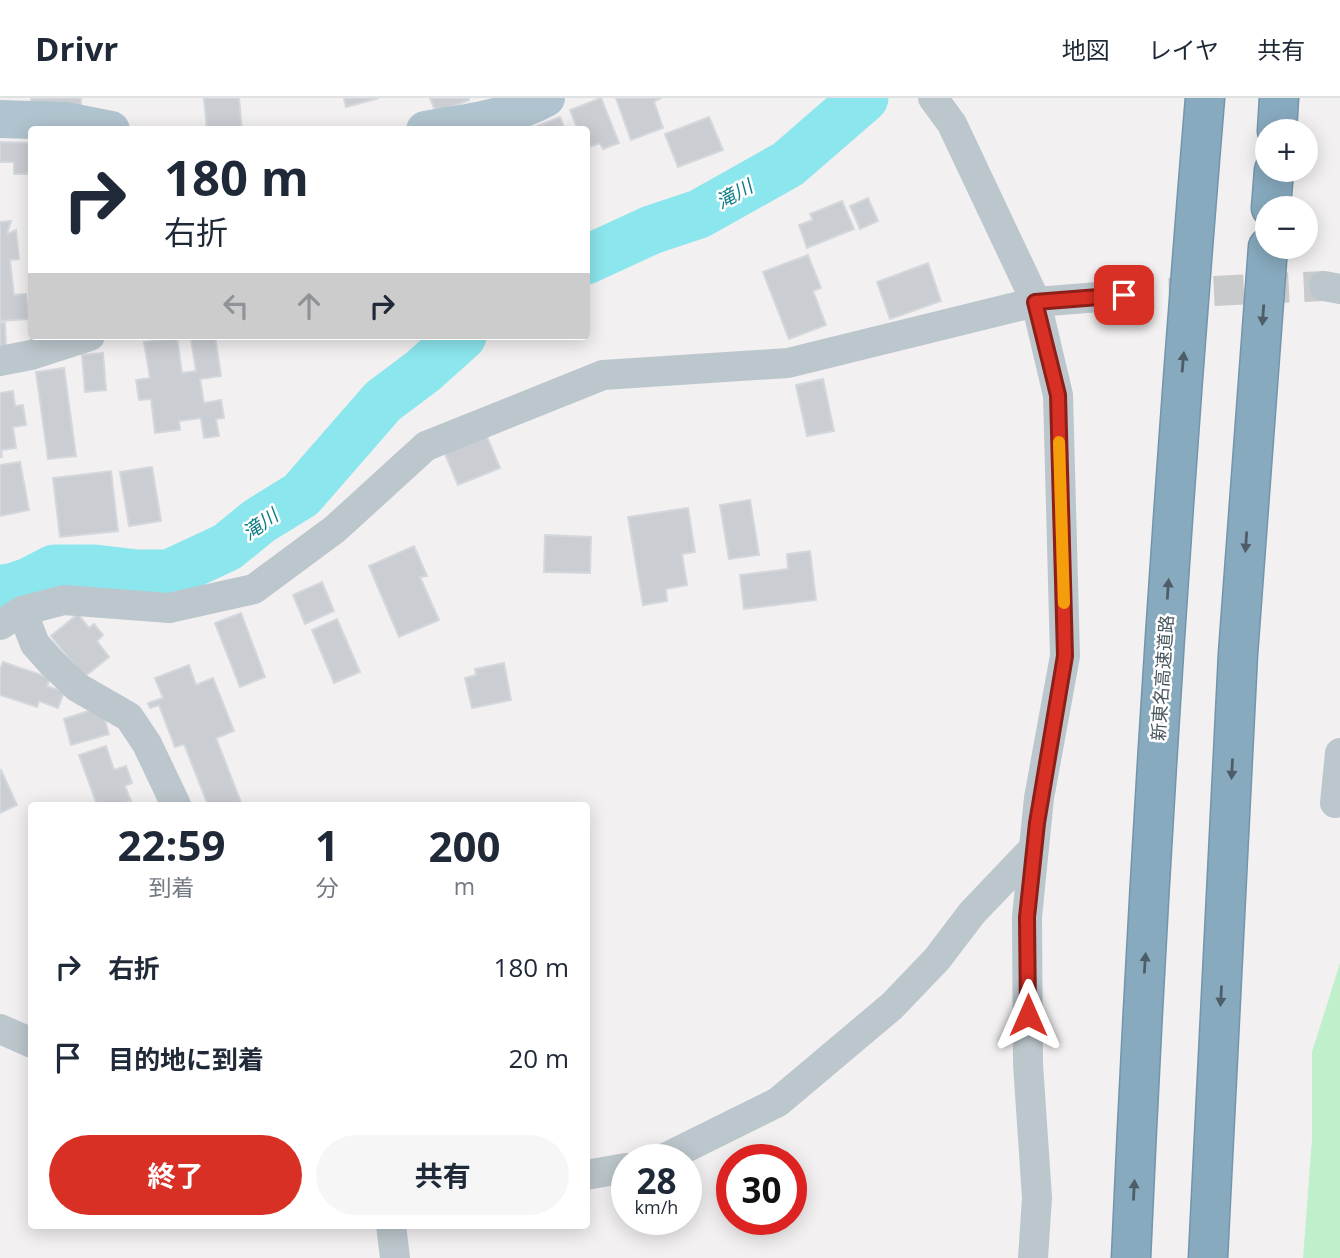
<!DOCTYPE html>
<html lang="ja">
<meta charset="utf-8">
<style>
body{margin:0;font-family:"Open Sans","Noto Sans JP",sans-serif;background:#f6f6f7;color:#1f2937;height:100vh;display:flex;flex-direction:column;font-size:26px;white-space:nowrap}
*{box-sizing:border-box;margin:0}
p{font-size:23px;color:#747a83}
.icon{flex:none;width:38px;height:38px;fill:none;stroke:currentColor;stroke-width:2;stroke-linecap:round;stroke-linejoin:round}
.map{position:relative;flex:1;overflow:hidden}
.sheet{position:absolute;left:28px;top:704px;width:562px;height:427px;display:flex;flex-direction:column;background:#fff;border-radius:7px;box-shadow:0 4px 18px #0003}
.sheet>*{flex:none}
.banner{position:absolute;left:28px;top:28px;width:562px;height:214px;border-radius:7px;box-shadow:0 4px 18px #0003;background:#fff;color:#1f2937;overflow:hidden}
.buttons{position:absolute;left:1255px;top:21px;display:grid;gap:14px}
.buttons a{display:grid;place-items:center;width:63px;height:63px;border-radius:50%;background:#fff;box-shadow:0 4px 18px #0003;font-size:35px}
.speed{position:absolute;left:611px;top:1046px;display:flex;gap:14px;font-size:35px;font-weight:700;text-align:center}
.speed>*{display:grid;place-content:center;width:91px;height:91px;border-radius:50%;background:#fff;box-shadow:0 4px 18px #0003;line-height:1}
.speed small{font-size:18px;font-weight:400}
.speed .limit{border:10px solid #d22;background:#fff;color:#111}
.pin{position:absolute;display:grid;place-items:center;width:60px;height:60px;color:#fff;margin:-30px;border-radius:14px;box-shadow:0 4px 10px #0006}
.me{position:absolute;width:77px;margin:-38px;rotate:0deg;stroke-linejoin:round;filter:drop-shadow(0 0 5px #0008)}
.turn{display:flex;align-items:center;gap:24px;height:147px;padding:0 21px;font-size:32px}
.turn .icon{width:91px;height:91px;stroke-width:2.5}
.turn b{display:block;font-size:49px;line-height:60px}
.lanes{display:flex;align-items:center;height:66px;padding:0 21px;background:#0003;justify-content:center;gap:35px;direction:ltr}
.lanes .off{opacity:.35}
.eta{display:flex;justify-content:space-evenly;align-items:center;height:119px;text-align:center}
.eta b{font-size:42px;font-weight:700;line-height:49px}
.primary-button{display:flex;gap:14px;margin-top:auto;padding:14px 21px}
.primary-button a{flex:1;height:80px;border-radius:42px;background:#d93025;color:#fff;font-size:28px;font-weight:700;line-height:80px;text-align:center}
.primary-button a+a{background:#f6f6f7;color:#1f2937}
ul{padding:0;list-style:none}
li{display:flex;align-items:center;gap:21px;height:91px;padding:0 21px}
li div{flex:1}
li b{display:block;font-size:26px}
li em{font-style:normal}
header{display:flex;align-items:center;gap:42px;box-sizing:border-box;height:98px;padding:0 35px;background:#fff;border-bottom:2px solid #e0e1e3}
header strong{font-size:33px}
nav{display:flex;gap:38px;margin-inline-start:auto;font-size:24px}
.map>svg:first-child{display:block}
.green{fill:#bff0cb}
.lines{fill:none;stroke-linecap:round;stroke-linejoin:round}
.river{stroke:#8ce6ed;stroke-width:49}
.building{fill:#caced3;stroke:#d4d7dc;stroke-width:2}
.street-tunnel{stroke:#c8cacc;stroke-width:30;stroke-dasharray:30 15;stroke-linecap:butt}
.highway-casing{stroke:#7395ab;stroke-width:41}
.street{stroke:#bcc7cd;stroke-width:30}
.primary{stroke:#b0c4cf;stroke-width:38}
.highway{stroke:#88aabf;stroke-width:38}
.oneway{fill:#4e5e68}
.route-casing{stroke:#8d1f18;stroke-width:18}
.route{stroke:#d93025;stroke-width:12}
.slow{stroke:#f59e0b;stroke-width:12}
.labels{text-anchor:middle;stroke-width:5;stroke-linejoin:round;paint-order:stroke}
.street-label{font-size:18px;fill:#48565e;stroke:#fff}
.water-label{font-size:19px;font-style:italic;fill:#0d7d86;stroke:#fff}
</style>
<header>
<strong>Drivr</strong>
<nav><a>地図</a><a>レイヤ</a><a>共有</a></nav>
</header>
<div class="map">
<svg width="1340" height="1160" viewBox="0 0 1340 1160">
<rect width="100%" height="100%" fill="#f3f0f1"/>
<!-- green -->
<path class="green" d="M1340,865V1160H1303L1312,1041V954Z"/>
<g class="lines">
<!-- river -->
<path class="river" d="M586,162L651,132L699,116L788,66L864,0
M0,491L11,490L29,484L54,471H95L137,476H169L227,449L259,423L301,397L383,303L423,273L462,238"/>
</g>
<!-- building -->
<path class="building" d="M31,0H81V9H31Z
M204,0H239L242,32H207Z
M344,0H379L346,9Z
M430,0H469V2L436,15Z
M601,0L619,45L603,51L600,45L586,50V32H578L570,12Z
M616,0H661L654,4L663,30L631,42Z
M560,19L565,32H533L532,30Z
M709,19L723,52L678,69L665,36Z
M0,44L32,45V90L31,76H14V64H0Z
M868,100L878,123L860,131L850,108Z
M842,103L854,131L807,150L799,127L813,122L810,116Z
M11,123L7,136L16,132L19,161L10,162L14,197L26,196L28,221L0,223V124Z
M808,157L821,190L813,193L826,227L789,241L763,174Z
M928,165L941,203L890,221L877,184Z
M0,225H5L6,249H0Z
M215,238L221,278L200,281L204,305L221,302L224,320L216,321L219,338L204,340L201,320L179,323L180,332L155,335L151,301L139,302L136,282L150,280L144,244L177,240L182,275L196,273L191,241Z
M103,255L106,292L85,294L82,257Z
M64,270L76,358L48,361L36,274Z
M823,281L834,333L807,338L796,287Z
M13,293L15,308L23,307L26,327L13,329L16,350L1,352L2,359H0V295Z
M485,334L500,370L458,387L443,351Z
M20,364L29,412L0,418V367Z
M152,369L161,423L129,428L120,374Z
M111,373L118,433L60,439L53,380Z
M750,402L759,457L729,461L720,407Z
M688,410L695,454L682,456L687,487L666,491L667,503L643,507L628,419Z
M545,437L591,439L590,475L544,474Z
M414,448L427,478L420,479L439,522L399,539L369,468Z
M810,453L816,502L744,511L740,477L788,471L787,456Z
M322,484L334,513L305,526L293,497Z
M241,515L265,579L240,589L215,525Z
M78,516L89,530L94,526L103,537L97,543L109,559L84,579L51,538Z
M337,521L360,574L334,585L312,532Z
M3,564L50,580L47,588L64,594L58,610L39,603L37,609L0,597V571Z
M504,565L511,602L472,610L465,580L476,577L475,571Z
M189,567L196,587L213,580L234,633L216,640L242,707H208L184,646L175,649L159,607L150,610L148,605L163,600L155,580Z
M101,609L109,636L71,647L64,621Z
M106,648L114,672L126,668L132,685L125,688L131,703L118,707H97L79,657Z
M1,672L17,707L0,715V673Z"/>
<g class="lines">
<!-- street-tunnel -->
<path class="street-tunnel" d="M1124,197L1324,188"/>
<!-- highway casing -->
<g class="highway-casing">
<path id="highway" d="M1277,33L1279,0
M1271,110L1274,72
M1131,1160C1148,773 1173,386 1205,0
M1208,1160L1238,556L1268,149"/>
</g>
<!-- street -->
<path class="street" d="M933,0L952,26L1036,204L1058,297L1065,558L1039,700L1027,819L1028,966L1037,1100L1033,1160
M1324,188L1340,191
M0,263L31,257L90,238
M22,513L35,546L52,565L77,589L129,619L147,646L176,707
M0,527L22,513L64,502L169,510L254,491L335,431L426,348L603,277L788,265L1036,204L1124,197
M1335,705L1340,655
M0,931L32,945
M661,1062L778,1004L892,908L937,861L972,815L1034,750
M586,1077L626,1070
M391,1127L395,1160"/>
<!-- primary -->
<path class="primary" d="M0,21L65,23L111,32
M425,32C466,25 510,20 546,0"/>
<!-- highway -->
<use href="#highway" class="highway"/>
</g>
<!-- one-way arrows -->
<defs><path id="oneway-solid" d="M-6-.8H1V-3.2L6.5 0L1 3.2V.8H-6Z" transform="scale(1.75)"/></defs>
<g class="oneway">
<use href="#oneway-solid" transform="translate(1263 217) rotate(94)"/>
<use href="#oneway-solid" transform="translate(1183 264) rotate(-85)"/>
<use href="#oneway-solid" transform="translate(1246 444) rotate(94)"/>
<use href="#oneway-solid" transform="translate(1168 491) rotate(-86)"/>
<use href="#oneway-solid" transform="translate(1232 671) rotate(93)"/>
<use href="#oneway-solid" transform="translate(1145 865) rotate(-86)"/>
<use href="#oneway-solid" transform="translate(1221 898) rotate(93)"/>
<use href="#oneway-solid" transform="translate(1134 1092) rotate(-87)"/>
</g>
<g class="lines">
<!-- route casing -->
<g class="route-casing">
<path id="route" d="M1028,917L1027,819L1037,725L1065,558L1058,297L1035,204L1124,197"/>
</g>
<!-- route -->
<use href="#route" class="route"/>
<!-- slow -->
<path class="slow" d="M1059,344L1064,505"/>
</g>
<g class="labels">
<!-- street labels -->
<g class="street-label">
<text transform="translate(1163 580) rotate(-86)" y="6">新東名高速道路</text>
</g>
<!-- water labels -->
<g class="water-label">
<text transform="translate(734 96) rotate(-29)" y="7">滝川</text>
<text transform="translate(260 426) rotate(-35)" y="7">滝川</text>
</g>
</g>
</svg>
<div class="buttons">
<a>+</a>
<a>−</a>
</div>
<div class="speed"><div>28<small>km/h</small></div><div class="limit">30</div></div>
<div class="pin" style="left:1124px;top:197px;background:#d93025"><svg class="icon" aria-label="arrive" viewBox="0 0 24 24"><path d="M6 21V4h12l-3 4 3 4H6"/></svg></div>
<svg class="me" style="left:1028px;top:917px" viewBox="-20 -20 40 40"><path d="M0-17L14 15 0 8-14 15z" fill="#d93025" stroke="#fff" stroke-width="4"/></svg>
<div class="banner">
<div class="turn"><svg class="icon" aria-label="right" viewBox="0 0 24 24"><path d="M7 20v-9h11M14 6l5 5-5 5"/></svg><div><b>180 m</b>右折</div></div>
<div class="lanes"><svg class="icon off" aria-label="left" viewBox="0 0 24 24"><path d="M17 20v-9H6M10 6l-5 5 5 5"/></svg><svg class="icon off" aria-label="ahead" viewBox="0 0 24 24"><path d="M12 20V5M6 11l6-6 6 6"/></svg><svg class="icon" aria-label="right" viewBox="0 0 24 24"><path d="M7 20v-9h11M14 6l5 5-5 5"/></svg></div>
</div>
<section class="sheet">
<div class="eta">
<div><b>22:59</b><p>到着</p></div>
<div><b>1</b><p>分</p></div>
<div><b>200</b><p>m</p></div>
</div>
<ul>
<li><svg class="icon" aria-label="right" viewBox="0 0 24 24"><path d="M7 20v-9h11M14 6l5 5-5 5"/></svg><div><b>右折</b></div><em>180 m</em></li>
<li><svg class="icon" aria-label="arrive" viewBox="0 0 24 24"><path d="M6 21V4h12l-3 4 3 4H6"/></svg><div><b>目的地に到着</b></div><em>20 m</em></li>
</ul>
<div class="primary-button"><a>終了</a><a>共有</a></div>
</section>
</div>
